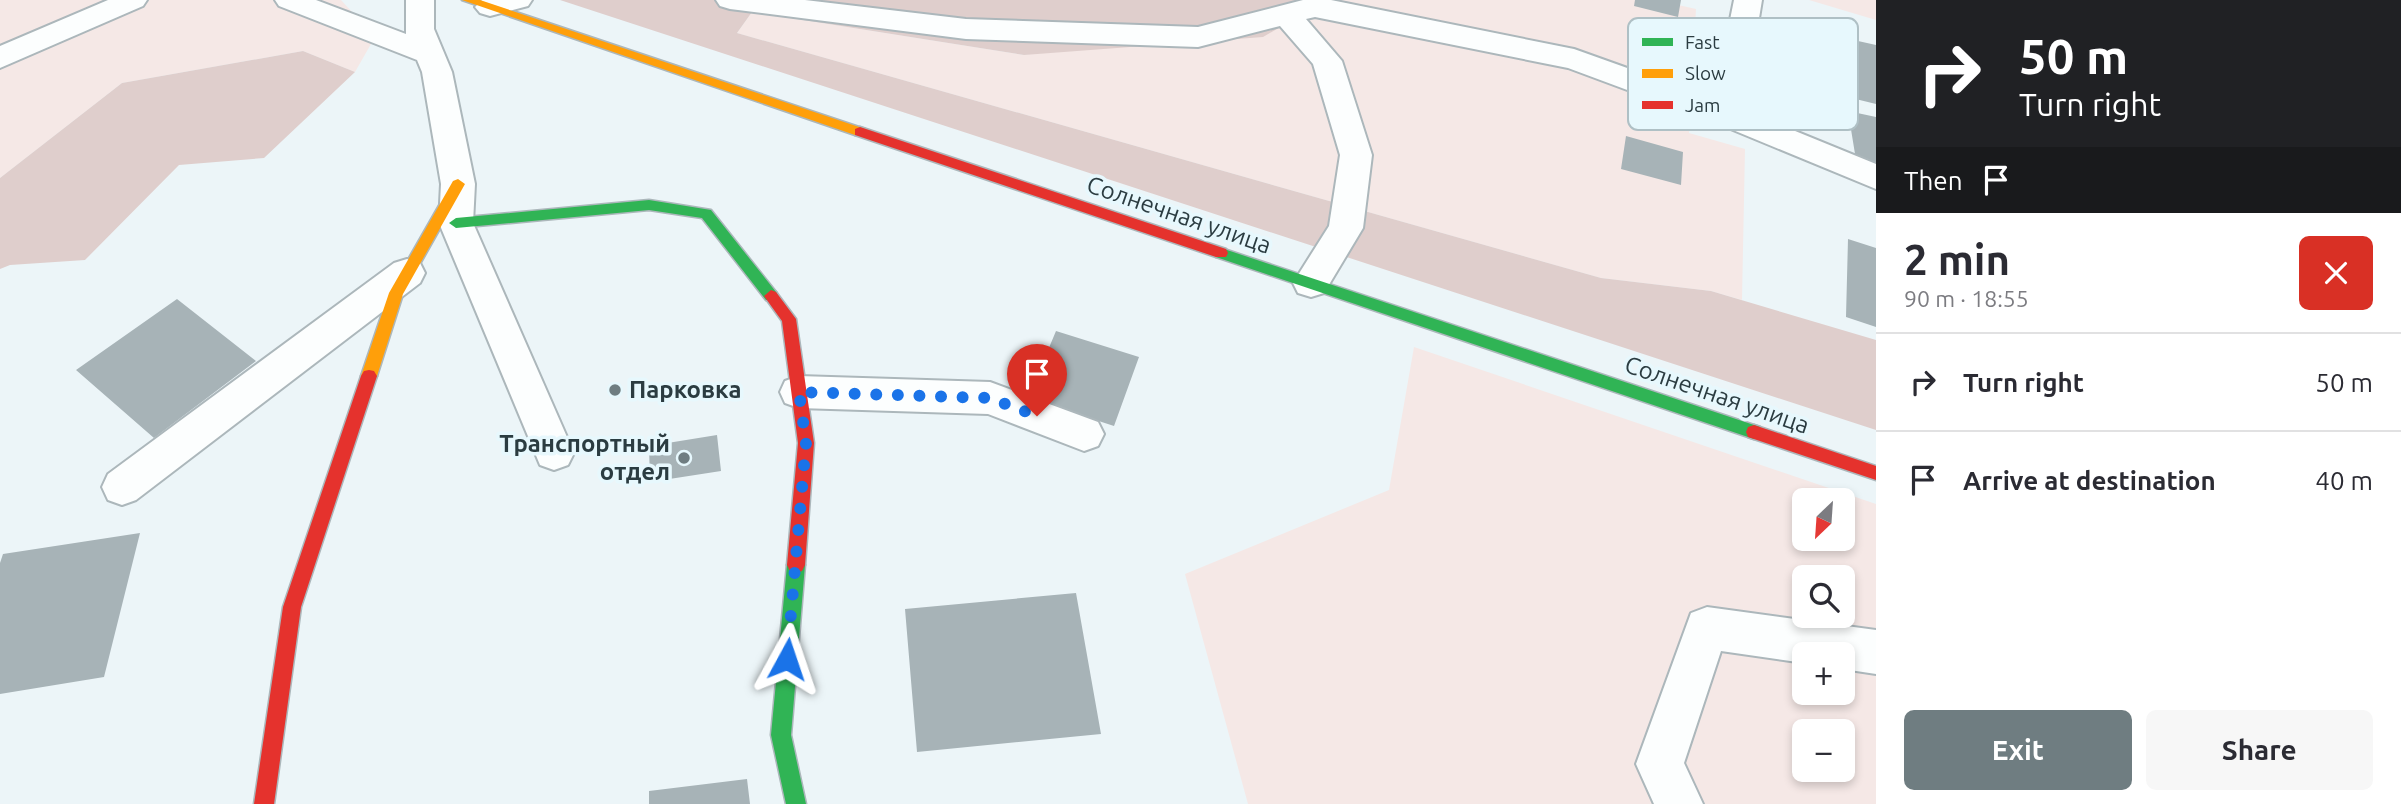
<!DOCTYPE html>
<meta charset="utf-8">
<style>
body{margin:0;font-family:Ubuntu,sans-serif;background:#f7f7f7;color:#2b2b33;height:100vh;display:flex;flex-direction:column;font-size:26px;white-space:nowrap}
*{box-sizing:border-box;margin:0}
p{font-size:23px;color:#7c7c81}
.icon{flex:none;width:38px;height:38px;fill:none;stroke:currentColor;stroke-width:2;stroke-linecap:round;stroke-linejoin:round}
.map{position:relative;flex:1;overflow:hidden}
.side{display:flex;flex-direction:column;background:#fff;width:525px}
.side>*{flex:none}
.top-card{background:#202124;color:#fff;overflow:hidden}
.needle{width:46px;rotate:205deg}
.fabs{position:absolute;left:1792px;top:488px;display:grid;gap:14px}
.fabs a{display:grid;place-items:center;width:63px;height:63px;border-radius:10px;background:#fff;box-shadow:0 4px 10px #0003;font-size:35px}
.pin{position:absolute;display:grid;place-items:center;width:60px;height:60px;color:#fff;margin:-72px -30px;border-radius:50% 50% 50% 0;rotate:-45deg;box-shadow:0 0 7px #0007}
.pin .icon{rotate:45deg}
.me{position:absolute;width:77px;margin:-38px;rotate:5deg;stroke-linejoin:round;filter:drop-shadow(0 0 5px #0008)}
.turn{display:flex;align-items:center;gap:24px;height:147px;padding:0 28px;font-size:32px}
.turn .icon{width:91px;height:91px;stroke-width:2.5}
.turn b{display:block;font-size:49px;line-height:60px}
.then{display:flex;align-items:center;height:66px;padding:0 28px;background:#0003;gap:14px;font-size:26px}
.round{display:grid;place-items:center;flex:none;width:74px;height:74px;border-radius:10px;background:#f7f7f7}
.headline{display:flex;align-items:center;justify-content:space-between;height:119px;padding:0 28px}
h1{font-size:42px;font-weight:700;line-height:52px}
.primary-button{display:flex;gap:14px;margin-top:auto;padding:14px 28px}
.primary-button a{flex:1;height:80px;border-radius:10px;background:#6f7d81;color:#fff;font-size:28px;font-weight:700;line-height:80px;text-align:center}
.primary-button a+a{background:#f7f7f7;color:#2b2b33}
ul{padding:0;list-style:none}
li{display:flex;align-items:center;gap:21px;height:98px;padding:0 28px;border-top:2px solid #e1e1e2}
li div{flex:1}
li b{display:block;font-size:26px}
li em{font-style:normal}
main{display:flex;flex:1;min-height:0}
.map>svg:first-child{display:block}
.green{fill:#f5e8e6;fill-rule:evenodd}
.forest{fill:#dfcecc}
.building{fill:#a7b3b7}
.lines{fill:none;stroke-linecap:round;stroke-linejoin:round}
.street-casing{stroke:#acb7bb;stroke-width:4}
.fast-casing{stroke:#acb7bb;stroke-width:3}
.slow-casing{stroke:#acb7bb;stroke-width:3}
.jam-casing{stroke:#acb7bb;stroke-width:3}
.street{fill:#fcfefe;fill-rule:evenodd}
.fast{fill:#30b455;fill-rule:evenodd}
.slow{fill:#ff9f0a;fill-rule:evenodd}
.jam{fill:#e5322d;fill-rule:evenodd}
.route{stroke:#1a73e8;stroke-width:12;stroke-dasharray:0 21.6}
.poi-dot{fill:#6f7d81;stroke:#e7f8fd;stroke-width:2.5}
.labels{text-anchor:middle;stroke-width:7;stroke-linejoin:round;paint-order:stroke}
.street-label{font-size:24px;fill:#2b3c41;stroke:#e7f8fd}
.poi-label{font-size:24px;font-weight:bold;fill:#2b3c41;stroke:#e7f8fd;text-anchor:start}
.key{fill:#e7f8fd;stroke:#afc0c5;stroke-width:2}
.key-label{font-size:19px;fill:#2b3c41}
</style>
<main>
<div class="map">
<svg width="1876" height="804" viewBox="0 0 1876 804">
<rect width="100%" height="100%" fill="#ecf5f8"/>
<!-- green -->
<path class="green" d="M0,0H341L375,37L355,72L303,51L122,83L0,178Z
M1327,0H1656L1696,9L1689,133L1745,149L1742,300L1711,291L1601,278L737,33L752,12L1024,55Z
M1809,0H1876V20Z
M1414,347L1876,504V804H1248L1185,574L1389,490ZM1804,500H1843V539H1804ZM1804,578H1843V616H1804ZM1804,654H1843V693H1804ZM1804,732H1843V770H1804Z"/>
<!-- forest -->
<path class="forest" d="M560,0H1327L1263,37L1024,55L752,12L737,33L1601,278L1711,291L1876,340V430Z
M303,51L355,72L264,158L179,165L85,260L10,265L0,269V178L122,83Z"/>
<!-- building -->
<path class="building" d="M1635,0H1681L1678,17L1634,6Z
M1858,41L1876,45V104L1823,91L1822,49L1858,58Z
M1848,111L1876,117V165L1856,160Z
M1626,136L1683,152L1681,185L1621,169Z
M1848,239L1876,248V327L1846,317Z
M177,299L256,361L154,438L76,370Z
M1056,331L1139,357L1114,426L1028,398Z
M717,435L721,471L650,482L649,446Z
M140,533L104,677L0,694V563L3,554Z
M1076,593L1101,734L917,752L905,609Z
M747,779L750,804H649V791Z"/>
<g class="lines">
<!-- street casing -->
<g class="street-casing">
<path id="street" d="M108,0H147L143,6L0,68V46Z
M275,0H316L406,34V0H434V29L452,72L475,184L473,223L574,453L568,465L554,470L540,465L439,223L441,184L422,72L417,60L279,6Z
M482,0H532L528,6L490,16L480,13L475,7Z
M716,0H805L966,19L1198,27L1303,0H1331L1574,49L1714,99L1734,0H1762L1744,110L1876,164V189L1716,123L1568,68L1315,17L1306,19L1342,61L1372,155L1363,228L1324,293L1311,297L1298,293L1293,283L1329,226L1340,155L1313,64L1280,26L1198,47L966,39L730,9L720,6Z
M407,259L420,263L425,273L420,283L136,500L122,505L108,500L102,487L108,474L394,263Z
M799,376L990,382L1098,422L1104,434L1098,446L1084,451L988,414L799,408L785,403L780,392L785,381Z
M1707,607L1876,630V674L1843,669V654H1804V663L1721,651L1684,763L1703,804H1654L1636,764L1691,613Z"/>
</g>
<!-- fast casing -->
<g class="fast-casing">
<path id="fast" d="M649,200L711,210L776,292L778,296L776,300H766L702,218L649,210L456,228L449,223L456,218Z
M1221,248L1754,425L1760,427L1762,432L1760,437L1754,439L1216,257L1214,253Z
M796,557L802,559L805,565L791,735L806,804H786L771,735L787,565L790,559Z"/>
</g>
<!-- slow casing -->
<g class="slow-casing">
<path id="slow" d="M462,0H480L865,129L867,132L865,135H855Z
M458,179L465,184L403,294L377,376L374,381H364L361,376L389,293L453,181Z"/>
</g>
<!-- jam casing -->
<g class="jam-casing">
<path id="jam" d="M860,127L1226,249L1228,253L1226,257H1216L855,135V129Z
M771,290L776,292L796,319L814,443L805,565L802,571L796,573L790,571L787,565L798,443L782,321L764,296Z
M369,370L374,371L377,376L301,607L274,804H254L283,607L361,376L364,371Z
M1754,425L1876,466V480L1748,437L1746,432L1748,427Z"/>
</g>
<!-- street -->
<use href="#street" class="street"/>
<!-- fast -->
<use href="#fast" class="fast"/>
<!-- slow -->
<use href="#slow" class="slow"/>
<!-- jam -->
<use href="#jam" class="jam"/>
</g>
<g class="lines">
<!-- route -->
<path class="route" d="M787,659L806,443L799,392L990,398L1037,416"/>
</g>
<!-- markers -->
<g class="poi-dot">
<circle cx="615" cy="390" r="7"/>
<circle cx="684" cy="458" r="7"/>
</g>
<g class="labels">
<!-- street labels -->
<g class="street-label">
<text transform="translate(1179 215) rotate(19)" y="8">Солнечная улица</text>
<text transform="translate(1717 395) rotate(19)" y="8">Солнечная улица</text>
</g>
<!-- poi labels -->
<g class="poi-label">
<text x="629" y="398">Парковка</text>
<text x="670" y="452" text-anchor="end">Транспортный<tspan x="670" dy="28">отдел</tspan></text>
</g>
</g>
<!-- legend -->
<rect x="1628" y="18" width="230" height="112" rx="10" class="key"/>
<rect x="1642" y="38" width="31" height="8" fill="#30b455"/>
<rect x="1642" y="69" width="31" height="9" fill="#ff9f0a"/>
<rect x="1642" y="101" width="31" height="8" fill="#e5322d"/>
<g class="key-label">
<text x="1685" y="49">Fast</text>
<text x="1685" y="80">Slow</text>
<text x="1685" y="112">Jam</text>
</g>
</svg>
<div class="fabs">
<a><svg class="needle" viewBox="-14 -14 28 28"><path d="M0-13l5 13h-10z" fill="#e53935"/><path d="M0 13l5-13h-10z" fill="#7c7c81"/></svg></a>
<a><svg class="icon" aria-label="search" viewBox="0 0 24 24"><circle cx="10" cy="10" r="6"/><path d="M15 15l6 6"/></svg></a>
<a>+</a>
<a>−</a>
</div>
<div class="pin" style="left:1037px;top:416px;background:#d93025"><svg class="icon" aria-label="arrive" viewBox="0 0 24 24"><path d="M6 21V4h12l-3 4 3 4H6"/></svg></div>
<svg class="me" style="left:787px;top:659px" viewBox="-20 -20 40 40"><path d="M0-17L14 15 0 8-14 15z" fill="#1a73e8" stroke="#fff" stroke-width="4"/></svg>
</div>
<section class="side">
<div class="top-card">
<div class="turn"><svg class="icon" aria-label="right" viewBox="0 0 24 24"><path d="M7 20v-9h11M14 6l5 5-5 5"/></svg><div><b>50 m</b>Turn right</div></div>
<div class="then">Then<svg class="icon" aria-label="arrive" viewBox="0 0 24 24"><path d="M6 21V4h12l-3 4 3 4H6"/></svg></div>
</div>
<div class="headline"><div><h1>2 min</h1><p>90 m · 18:55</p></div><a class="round" style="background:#d93025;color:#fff"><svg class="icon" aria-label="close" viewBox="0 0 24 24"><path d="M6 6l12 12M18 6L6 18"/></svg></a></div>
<ul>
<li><svg class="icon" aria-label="right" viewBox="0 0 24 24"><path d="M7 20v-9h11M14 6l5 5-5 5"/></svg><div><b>Turn right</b></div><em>50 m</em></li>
<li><svg class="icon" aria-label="arrive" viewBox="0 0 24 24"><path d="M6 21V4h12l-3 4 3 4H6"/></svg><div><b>Arrive at destination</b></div><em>40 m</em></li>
</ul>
<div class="primary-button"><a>Exit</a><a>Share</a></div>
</section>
</main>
